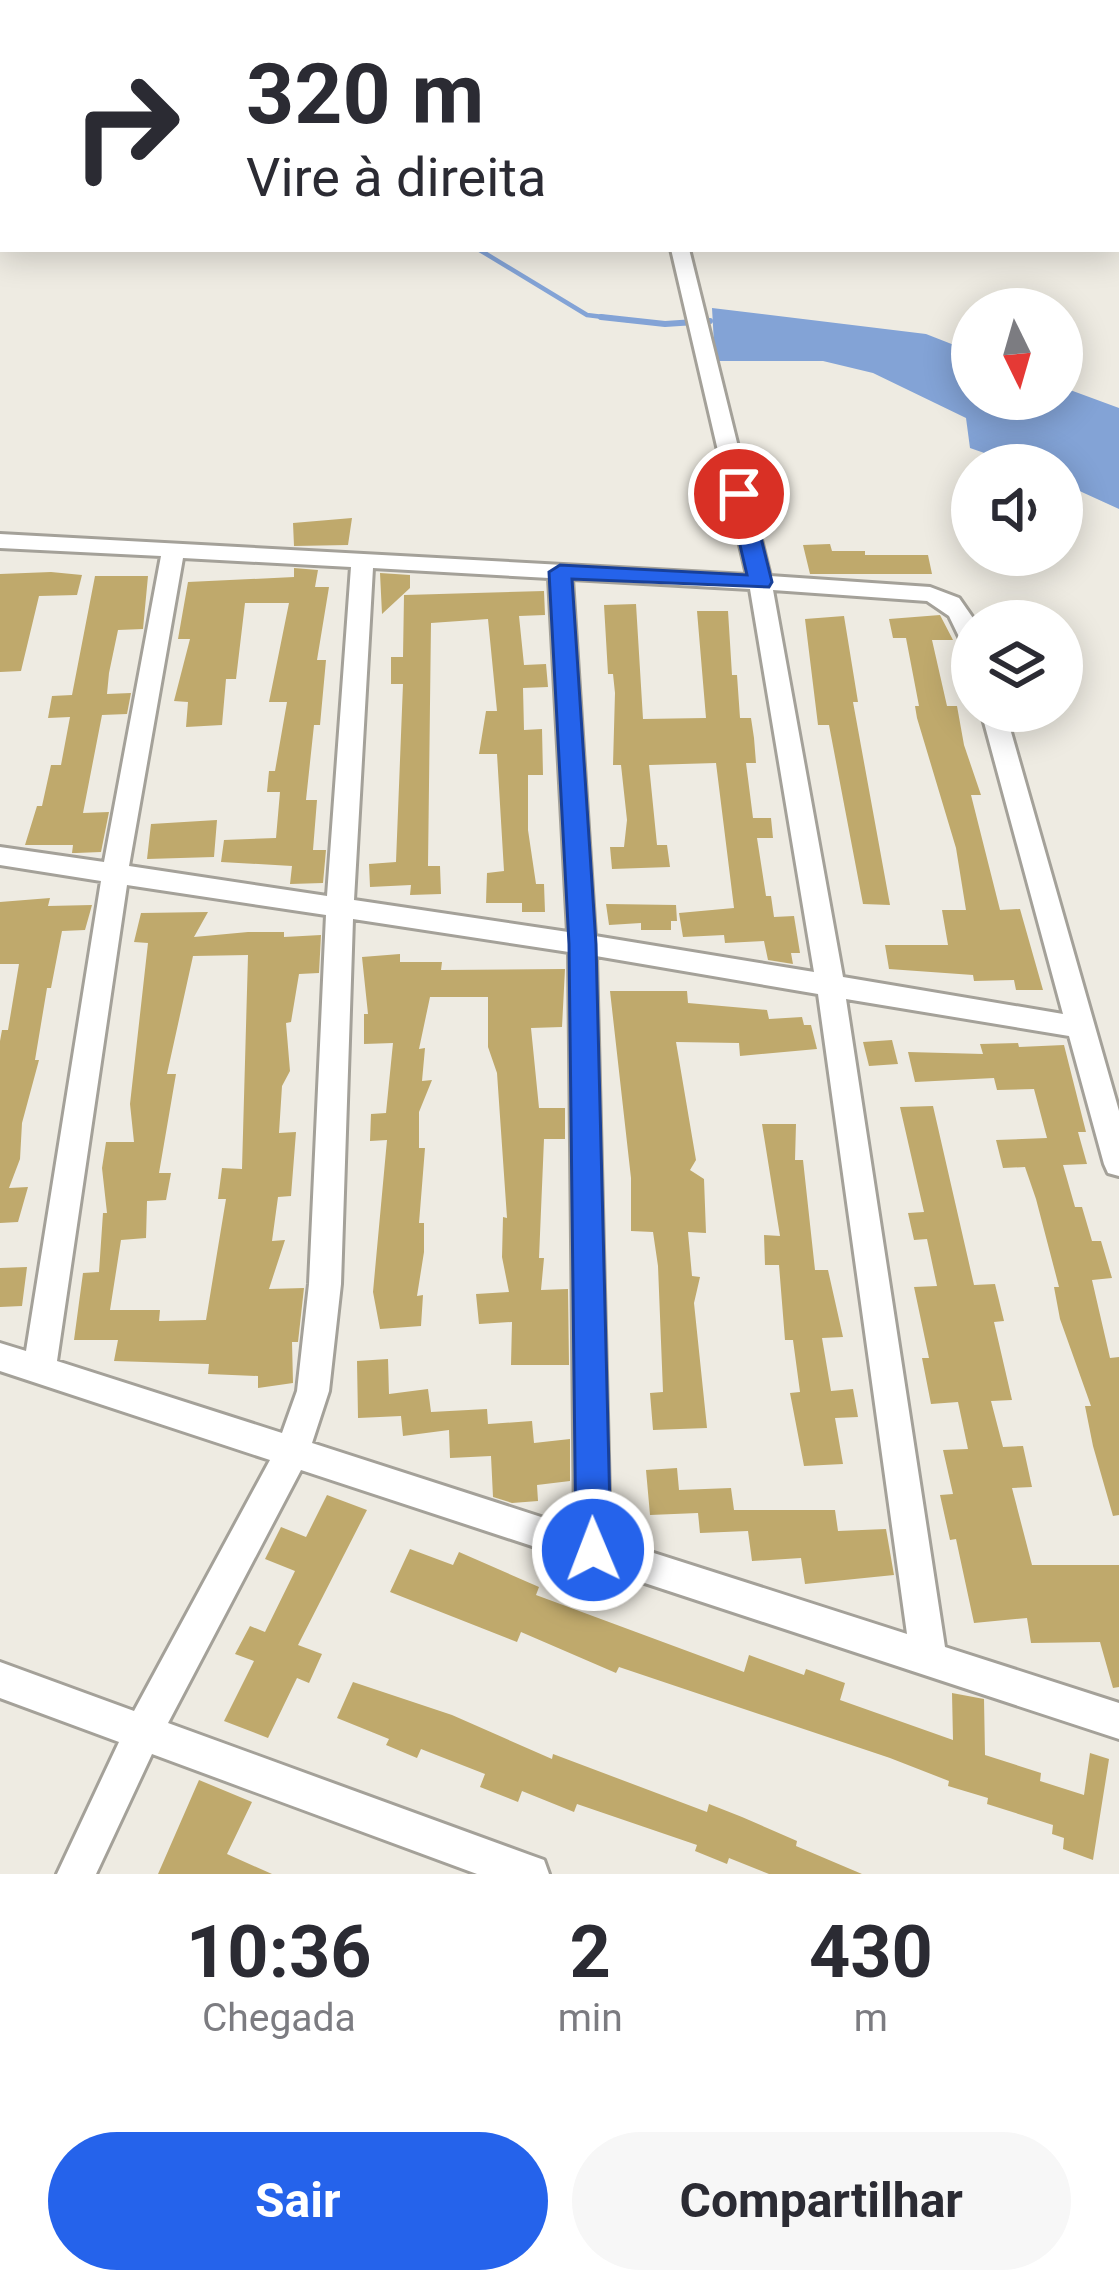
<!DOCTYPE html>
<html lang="pt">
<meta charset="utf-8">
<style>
body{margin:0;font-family:Roboto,sans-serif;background:#f7f7f7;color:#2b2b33;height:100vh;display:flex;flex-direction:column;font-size:45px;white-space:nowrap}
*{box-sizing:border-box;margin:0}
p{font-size:39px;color:#7c7c81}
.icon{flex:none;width:66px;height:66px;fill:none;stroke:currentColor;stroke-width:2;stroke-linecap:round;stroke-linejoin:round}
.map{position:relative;height:1874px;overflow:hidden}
.drawer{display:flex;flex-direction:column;background:#fff;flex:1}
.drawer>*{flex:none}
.top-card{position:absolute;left:0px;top:0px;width:1119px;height:252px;box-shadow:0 6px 30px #0003;background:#fff;color:#2b2b33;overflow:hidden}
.needle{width:78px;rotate:175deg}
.fabs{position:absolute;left:951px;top:288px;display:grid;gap:24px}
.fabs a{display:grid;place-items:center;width:132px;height:132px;border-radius:50%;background:#fff;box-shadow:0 6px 30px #0003;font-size:60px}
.pin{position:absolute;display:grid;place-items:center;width:102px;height:102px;color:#fff;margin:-51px;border:6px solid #fff;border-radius:50%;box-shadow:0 3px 12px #0007}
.me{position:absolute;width:132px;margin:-66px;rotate:359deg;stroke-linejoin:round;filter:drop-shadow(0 0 9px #0008)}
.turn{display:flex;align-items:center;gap:42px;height:252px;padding:0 48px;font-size:54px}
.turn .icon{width:156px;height:156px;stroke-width:2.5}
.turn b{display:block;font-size:84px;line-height:102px}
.eta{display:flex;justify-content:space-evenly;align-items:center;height:204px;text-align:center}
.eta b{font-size:72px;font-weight:700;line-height:84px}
.action{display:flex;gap:24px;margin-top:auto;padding:24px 48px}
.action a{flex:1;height:138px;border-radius:72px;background:#2563eb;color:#fff;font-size:48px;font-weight:700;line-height:138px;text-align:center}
.action a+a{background:#f7f7f7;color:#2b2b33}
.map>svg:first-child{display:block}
.water{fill:#83a3d6}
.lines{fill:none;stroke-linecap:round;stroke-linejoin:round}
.stream-far1{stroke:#83a3d6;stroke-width:4.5}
.stream{stroke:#83a3d6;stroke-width:6}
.building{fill:#bfa96c;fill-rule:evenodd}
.minor-casing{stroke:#a4a199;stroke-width:6}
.minor{fill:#fff;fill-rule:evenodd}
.route{fill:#2563eb;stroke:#184099;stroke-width:3}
</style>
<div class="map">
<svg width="1119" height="1874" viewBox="0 0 1119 1874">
<rect width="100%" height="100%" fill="#eeebe2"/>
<!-- water -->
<path class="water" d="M712,308L926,334L972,352V399H1062V387L1119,408V509L1062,483V465H1019L970,448L966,418L873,373L823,361H715Z"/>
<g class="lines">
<!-- stream-far1 -->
<path class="stream-far1" d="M63,0L86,3
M192,3H300
M478,249L587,315L627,320"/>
<!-- stream -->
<path class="stream" d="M601,317L665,324L710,321"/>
</g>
<!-- building -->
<path class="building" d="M352,518L348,545L294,546L293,523Z
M830,544L832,551H865V555H928L932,574H810L803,545Z
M294,568L318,570L315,587H329L317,660H326L320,725H314L306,800H317L313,850H326L323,883L290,884L292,866L221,862L224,840L276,838L280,792H267L269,771H275L287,702H269L289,603H245L236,679H226L222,725L186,727L188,702L174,701L190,639H178L188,582L294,577Z
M51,572L82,575L77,595L39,596L21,671L0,672V574Z
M380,573L410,575V588L382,614Z
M95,576H148L143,629L118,630L109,673L107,694L131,693L127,714L102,715L83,813L109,812L101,852L76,853H72L73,845H25L37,806H42L51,765H61L70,717L48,718L52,696L72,695Z
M544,591L545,615L519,616L524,665L546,664L548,687L523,688L524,730L542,729L543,775H528V830L536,884H544L545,912H522V903H486L487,873L504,871L497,754H479L486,711H497L488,619L431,623L428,866H440L441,894L410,895L411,885L370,887L369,864L396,862L403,684H391V657H403L404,595Z
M636,604L643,719L706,718L697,611H728L732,675H737L740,718H751L754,738L756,763H746L753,818H771L773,838H757L766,896H771L774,917L794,916L800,953H791L793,964L768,960L764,941L725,943L724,935L683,937L679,913L734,908L716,763L649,765L657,845H667L670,867L612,869L610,847H624L627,820L621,765H613L615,693L613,674H608L604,605Z
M940,615L953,640H932L947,706H957L964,745L981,795H971L1000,910L1020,909L1043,990H1016L1014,980L974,981L973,975L889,969L885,945H948L942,910H966L956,848L917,718L915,706H919L906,638H893L889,619Z
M844,616L858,702H853L890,905L863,904L829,725H818L805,619Z
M217,820L214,857L147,859L151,824Z
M50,898L48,906L92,905L85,930L62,931L51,988H47L35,1060H39L22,1123L20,1159L9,1188L28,1187L18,1222L0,1223V1041L2,1030H8L19,964H0V902Z
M606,904L676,905L677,921H671V930H641V923L609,925Z
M208,912L194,937L248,932H284V937L321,935L319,973L299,974L291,1022L286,1023L290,1071L282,1086L279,1133L296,1132L291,1196L278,1197L272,1241L285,1240L269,1289L304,1288L298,1342H292L293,1383L258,1388V1376L208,1374L209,1364L114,1361L118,1340H74L83,1273L99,1272L103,1213H107L102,1168L106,1142H134L130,1104L148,943L134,942L141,913ZM248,955L242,1169L222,1168L218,1199H226L206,1320L159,1321L160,1310H110L121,1240L146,1238L147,1201L166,1200L171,1173H159L176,1074H167L193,956Z
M400,954V962H442L441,970L565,969L562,1027L531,1028L539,1108H565V1139H544L539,1258H544L541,1290L568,1289L569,1365H511L512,1322L479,1324L476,1294L509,1292L502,1257L503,1217L507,1218L497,1073L488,1047V997H430L419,1049L425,1048L422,1081L432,1080L419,1112V1148H425L419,1223H424V1252L417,1296L423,1295L421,1326L380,1329L373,1292L387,1140L370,1141L371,1114L386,1113L393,1043L364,1044V1014H368L362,957Z
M610,991H687L688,1003L767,1010L769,1019L802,1017L804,1025H811L817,1049L740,1056L739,1043L676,1042L696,1160L690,1170L704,1179L706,1233L688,1232L692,1276L700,1277L694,1303L707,1428L653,1430L650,1393L663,1392L658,1266L653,1232L631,1231V1178Z
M892,1040L898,1064L869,1066L863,1042Z
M1018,1043L1019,1047L1064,1045L1086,1132H1078L1087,1164L1063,1165L1075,1207H1082L1092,1241H1101L1112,1278L1092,1280L1110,1358L1119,1357V1515L1113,1516L1093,1446L1085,1406H1091L1060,1319L1054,1287H1059L1036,1199L1025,1167L1003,1168L996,1140L1047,1138L1034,1089L997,1090L994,1078L915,1082L908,1052L983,1054L980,1044Z
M933,1106L974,1285L995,1284L1004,1321L994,1322L1012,1400L991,1401L1003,1447L1023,1446L1032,1487L1012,1488L1032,1565H1119V1687L1113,1688L1100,1642L1031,1643L1027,1618L974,1623L956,1539L950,1540L940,1495L953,1494L943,1450L968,1449L958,1402L931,1404L922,1358H929L914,1287L937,1286L927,1239L914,1240L908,1213L924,1212L900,1107Z
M762,1124H796L795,1160H803L815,1270H828L843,1337L822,1338L831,1391L853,1389L858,1417L835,1418L843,1464L804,1466L790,1393L800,1392L793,1340H785L779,1265H765L764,1235L780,1236Z
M27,1267L22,1306L0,1307V1268Z
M388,1359L389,1394L428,1389L431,1412L487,1409L488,1424L532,1421L534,1443L570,1439V1481L537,1485L538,1501L512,1503L493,1497L491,1456L450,1458L449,1430L403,1436L401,1416L358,1418L357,1361Z
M677,1468L679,1490L731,1488L734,1510H835L838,1531L886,1529L894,1575L805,1584L801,1558L752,1561L748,1531L700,1533L698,1513L650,1515L646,1470Z
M327,1495L367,1510L298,1645L322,1654L309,1683L297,1678L268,1738L224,1721L254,1661L235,1654L250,1626L265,1632L295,1571L265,1559L281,1527L306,1537Z
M410,1549L453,1565L459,1552L539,1587L536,1595L744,1672L749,1655L804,1675L806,1669L845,1683L840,1700L953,1740L952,1693L984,1699L985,1755L1041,1773L1040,1781L1084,1795L1090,1753L1109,1759L1093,1860L1063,1849L1064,1838L1052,1834L1053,1825L987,1804L988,1798L948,1786L949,1781L890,1758L619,1667L616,1673L521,1632L517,1642L390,1592Z
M353,1682L452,1715L552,1759L553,1754L707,1812L709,1804L742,1817L797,1841L796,1846L862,1874H769L729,1858L727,1864L695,1851L697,1845L577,1804L574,1812L522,1791L518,1802L480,1787L485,1774L421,1749L417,1758L386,1745L389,1739L337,1718Z
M199,1780L252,1802L227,1854L272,1874H158Z"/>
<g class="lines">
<!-- minor casing -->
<g class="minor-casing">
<path id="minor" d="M31,0H47V3H31Z
M342,0H359L340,3Z
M623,0H639L640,3H624Z
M1119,2V12H1116L1114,3Z
M0,28H3V38H0Z
M3,129V143L0,144V130Z
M1116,215H1119V225H1116Z
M671,249H689L770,576L930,587L959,598L975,621L972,649L964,647L949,616L927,601L773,590L843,977L1063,1014L981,711H1005L1119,1111V1176L1108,1173L1104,1164L1069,1036L846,999L945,1647L1119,1703V1739L301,1470L168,1723L530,1855L544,1860L549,1874H477L152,1754L96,1874H57L119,1742L0,1698V1662L134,1711L270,1460L0,1371V1343L26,1351L101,881L0,865V847L104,862L161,556L0,548V534L747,575ZM183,558L351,567L327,896L129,866ZM373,568L549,578L568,932L354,900ZM572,579L750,589L814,972L595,936ZM127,885L326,915L309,1284L297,1391L282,1433L57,1361ZM353,919L569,952L575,1528L312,1443L329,1391L341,1284ZM596,956L818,994L907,1634L610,1539Z"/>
</g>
<!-- minor -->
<use href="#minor" class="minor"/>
</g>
<!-- route -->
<path class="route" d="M739,488L750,494L772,582L769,587L572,579L596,944L611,1550L606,1562L593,1567L581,1562L576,1550L569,944L549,572L560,565L747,575L728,494Z"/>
</svg>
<div class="fabs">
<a><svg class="needle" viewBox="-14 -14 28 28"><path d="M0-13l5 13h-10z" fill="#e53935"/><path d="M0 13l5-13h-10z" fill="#7c7c81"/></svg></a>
<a><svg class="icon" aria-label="sound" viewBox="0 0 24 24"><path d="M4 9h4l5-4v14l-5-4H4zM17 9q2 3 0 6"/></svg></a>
<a><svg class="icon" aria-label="layers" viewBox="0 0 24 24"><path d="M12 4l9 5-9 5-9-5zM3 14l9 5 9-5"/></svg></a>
</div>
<div class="pin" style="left:739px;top:494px;background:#d93025"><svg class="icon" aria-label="arrive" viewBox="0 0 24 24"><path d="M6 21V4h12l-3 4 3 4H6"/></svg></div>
<svg class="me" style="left:593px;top:1550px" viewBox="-20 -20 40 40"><circle r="17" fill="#2563eb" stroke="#fff" stroke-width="3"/><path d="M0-11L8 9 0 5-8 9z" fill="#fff"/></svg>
<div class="top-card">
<div class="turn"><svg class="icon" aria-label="right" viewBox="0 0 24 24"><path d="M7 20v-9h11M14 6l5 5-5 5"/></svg><div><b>320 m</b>Vire à direita</div></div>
</div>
</div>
<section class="drawer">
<div class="eta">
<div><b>10:36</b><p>Chegada</p></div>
<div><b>2</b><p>min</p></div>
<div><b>430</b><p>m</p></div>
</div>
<div class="action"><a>Sair</a><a>Compartilhar</a></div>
</section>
